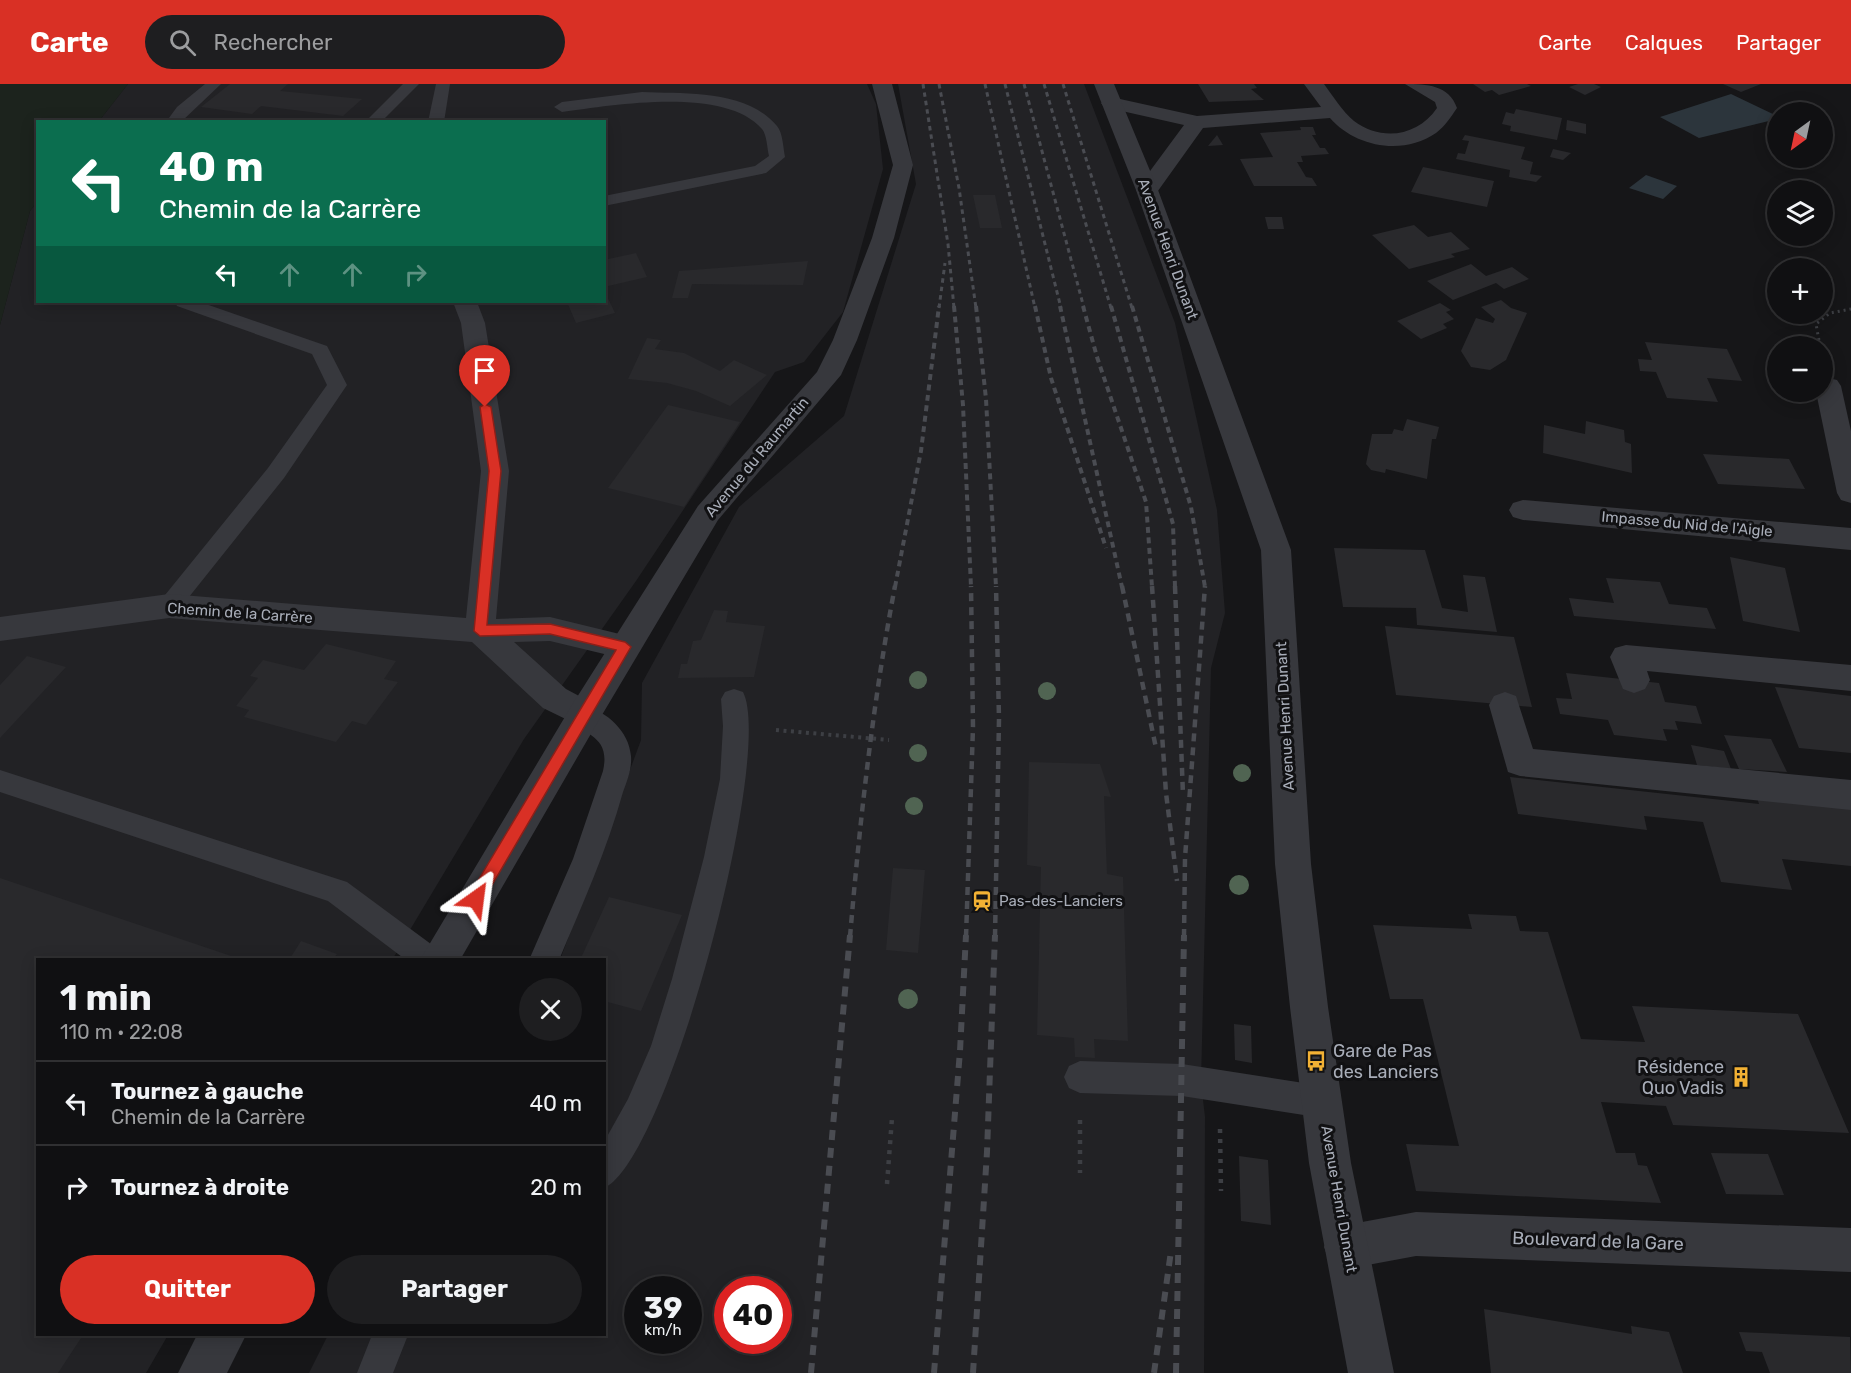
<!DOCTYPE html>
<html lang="fr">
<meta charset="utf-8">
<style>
body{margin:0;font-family:Rubik,sans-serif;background:#1e1e20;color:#f1f3f6;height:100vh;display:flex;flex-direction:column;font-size:22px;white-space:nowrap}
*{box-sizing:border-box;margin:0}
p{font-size:20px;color:#9c9d9f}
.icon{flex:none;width:33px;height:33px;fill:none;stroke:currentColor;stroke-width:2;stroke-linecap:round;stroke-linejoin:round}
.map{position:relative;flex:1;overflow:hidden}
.details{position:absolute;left:36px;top:874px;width:570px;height:378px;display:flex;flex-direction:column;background:#101012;border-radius:0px;box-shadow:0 3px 15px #0003,0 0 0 2px #303032}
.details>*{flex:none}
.hud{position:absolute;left:36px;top:36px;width:570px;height:183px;border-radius:0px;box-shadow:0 3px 15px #0003,0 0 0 2px #303032;background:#0b6e4f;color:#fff;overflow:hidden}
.needle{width:39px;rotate:213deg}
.fabs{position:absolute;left:1767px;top:18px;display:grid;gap:12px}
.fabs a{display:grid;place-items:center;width:66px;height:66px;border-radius:50%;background:#101012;box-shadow:0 3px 15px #0003,0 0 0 2px #303032;font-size:30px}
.speed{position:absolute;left:624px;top:1192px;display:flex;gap:12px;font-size:30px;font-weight:700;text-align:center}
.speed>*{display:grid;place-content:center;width:78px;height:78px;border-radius:50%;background:#101012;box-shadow:0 3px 15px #0003,0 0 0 2px #303032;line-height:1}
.speed small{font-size:15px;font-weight:400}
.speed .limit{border:9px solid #d22;background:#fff;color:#111}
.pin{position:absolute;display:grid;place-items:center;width:51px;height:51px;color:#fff;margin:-62px -26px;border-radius:50% 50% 50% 0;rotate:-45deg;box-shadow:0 0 6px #0007}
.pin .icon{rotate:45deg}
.me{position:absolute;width:66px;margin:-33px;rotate:31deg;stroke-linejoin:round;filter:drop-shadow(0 0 4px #0008)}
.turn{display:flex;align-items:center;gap:21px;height:126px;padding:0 24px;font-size:27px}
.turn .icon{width:78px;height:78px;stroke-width:2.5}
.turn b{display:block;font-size:42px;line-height:51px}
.lanes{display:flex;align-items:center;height:57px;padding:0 24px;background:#0003;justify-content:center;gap:30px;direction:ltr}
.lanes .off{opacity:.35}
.round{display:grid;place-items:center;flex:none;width:63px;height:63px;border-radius:32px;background:#1e1e20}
.summary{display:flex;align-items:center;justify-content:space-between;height:102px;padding:0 24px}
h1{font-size:36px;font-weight:700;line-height:45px}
.cta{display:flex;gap:12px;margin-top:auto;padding:12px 24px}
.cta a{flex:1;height:69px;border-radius:36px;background:#d93025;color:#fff;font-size:24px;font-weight:700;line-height:69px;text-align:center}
.cta a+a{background:#1e1e20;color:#f1f3f6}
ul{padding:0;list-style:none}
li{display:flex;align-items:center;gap:18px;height:84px;padding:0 24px;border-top:2px solid #303032}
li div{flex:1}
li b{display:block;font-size:22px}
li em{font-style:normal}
header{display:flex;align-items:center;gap:36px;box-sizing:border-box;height:84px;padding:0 30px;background:#d93025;color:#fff}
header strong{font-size:28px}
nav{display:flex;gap:33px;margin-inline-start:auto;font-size:21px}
.search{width:420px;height:54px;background:#1e1e20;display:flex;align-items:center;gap:15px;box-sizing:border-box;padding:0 21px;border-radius:33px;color:#9c9d9f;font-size:22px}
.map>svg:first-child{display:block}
.built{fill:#222225;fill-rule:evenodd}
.green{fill:#1c231d}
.water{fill:#2c353c}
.building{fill:#29292c}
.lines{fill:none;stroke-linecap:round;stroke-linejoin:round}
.path-far2{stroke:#3d3f44;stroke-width:3;stroke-dasharray:2 4;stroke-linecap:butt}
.path-far1{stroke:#3d3f44;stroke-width:4;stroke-dasharray:3 4.5;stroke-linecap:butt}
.path{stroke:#3d3f44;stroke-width:4.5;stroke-dasharray:4 6;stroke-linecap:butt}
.service{fill:#37383d;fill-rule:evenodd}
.minor{fill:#37383d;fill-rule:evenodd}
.tertiary{fill:#37383d;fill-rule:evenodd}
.rail-far3{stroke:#4a4c52;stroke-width:3;stroke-dasharray:4.5 4;stroke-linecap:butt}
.rail-far2{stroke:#4a4c52;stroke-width:4;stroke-dasharray:6 4.5;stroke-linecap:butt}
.rail-far1{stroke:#4a4c52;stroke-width:4.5;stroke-dasharray:8 6;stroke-linecap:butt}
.rail{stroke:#4a4c52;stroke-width:6;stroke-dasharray:10 8;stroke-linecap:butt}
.tree{fill:#506452}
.route{fill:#d93025;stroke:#8d1f18;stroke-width:1.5}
.labels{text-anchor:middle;stroke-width:6;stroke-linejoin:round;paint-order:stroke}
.street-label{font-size:15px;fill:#a8adb8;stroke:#111113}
.poi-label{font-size:15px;fill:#a8adb8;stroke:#111113;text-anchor:start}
.near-poi-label{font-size:18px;fill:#a8adb8;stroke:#111113;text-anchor:start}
.near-street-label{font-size:18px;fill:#a8adb8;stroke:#111113}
</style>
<header>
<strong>Carte</strong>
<div class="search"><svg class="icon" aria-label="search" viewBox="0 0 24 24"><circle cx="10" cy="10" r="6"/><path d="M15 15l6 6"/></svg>Rechercher</div>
<nav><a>Carte</a><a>Calques</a><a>Partager</a></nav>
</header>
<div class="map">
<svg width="1851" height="1289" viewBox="0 0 1851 1289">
<rect width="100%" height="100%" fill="#161618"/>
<!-- built -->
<path class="built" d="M128,0H867L876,20L883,85L843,228L804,278L775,288L636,497L524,655L392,876H38V1251H168L146,1289H0V241L30,127L37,118L38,218H604V38L99,37Z
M898,0H1084L1175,239L1217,426L1225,529L1211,584L1201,999L1205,1033L1204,1289H309L328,1251H604V876H560L641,656L642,599L739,423L844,332L916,100ZM638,1206H688V1257H638ZM728,1206H778V1257H728Z"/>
<!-- green -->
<path class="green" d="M0,0H128L99,37L38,38L37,118L30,127L0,241Z"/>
<!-- water -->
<path class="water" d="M1731,10L1777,32V35L1699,54L1660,33Z
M1646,91L1677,102L1663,115L1629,104Z"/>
<!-- building -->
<path class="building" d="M230,0H288L280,7L362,15L343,32L261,22L252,30L201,23Z
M1198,0H1254L1257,4L1251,5L1264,16L1209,18Z
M1473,0H1527L1531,2L1499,11L1492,6L1485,8Z
M1578,0H1594L1601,3L1585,11L1569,3Z
M1723,0H1761L1741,8Z
M1516,25L1562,34L1557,56L1510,47L1511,42L1502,40L1506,28L1514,30Z
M1567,36L1586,40V50L1566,46Z
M1300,43H1313L1316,51H1312L1320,64H1325L1329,70L1301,72L1303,78H1297L1306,93L1312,94L1317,102H1254L1240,75L1273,73L1260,49L1301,46Z
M1217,51L1223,61L1208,62Z
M1465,51L1525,63L1521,75L1533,78L1530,90L1542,92L1536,98L1509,93L1510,86L1456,75L1458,69L1465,70L1469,57L1462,56Z
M1553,65L1571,69L1563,76L1550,73Z
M1423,83L1494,97L1487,123L1411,108Z
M973,111H995L1002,144H980Z
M1265,133H1282L1284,145H1268Z
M1414,141L1428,153L1451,148L1470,165L1451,170L1455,173L1409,185L1372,151Z
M636,169L647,193L604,203V176Z
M808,177L803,201L692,200L688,214H672L679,187Z
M1471,180L1486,192L1512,183L1529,195L1504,205L1496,199L1453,216L1427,197Z
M604,206L615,229L576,239L567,218H604Z
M1501,216L1511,224L1527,229L1506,276L1490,286L1471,283L1461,267L1476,234L1493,239L1495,235L1481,223Z
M1440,219L1451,226L1446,228L1454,235L1443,240L1447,244L1421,255L1397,237Z
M647,254L661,256L655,265L684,269L720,287L734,276L767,291L730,322L696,307L667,299L628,295Z
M1645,258L1727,265L1742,297L1707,294L1718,318L1667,314L1656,288L1640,287L1638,275L1652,276Z
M668,321L740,338L684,423L608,404Z
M1407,335L1439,343L1436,355H1432L1427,395L1386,385L1385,389L1371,386L1366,380L1372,350H1392L1394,345L1403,347Z
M1586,337L1624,346L1625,358L1631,360L1632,389L1543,369L1544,341L1585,350Z
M1703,370L1789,375L1805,405L1718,400Z
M1334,464L1425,466L1442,524L1468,528L1463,491L1485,493L1497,548L1417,541L1416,524L1343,523Z
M1730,473L1785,484L1800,548L1743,537Z
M1606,494L1660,498L1669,520L1707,524L1716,545L1574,532L1569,514L1614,519Z
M714,526L728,527L726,538L765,542L754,593L678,594L681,580H687L693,557L701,556Z
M1385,542L1514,553L1532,623L1396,611Z
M326,560L396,577L384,595L398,598L366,641L352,637L336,658L244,633L249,626L236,622L258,594L250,592L263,576L304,586Z
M27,572L66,583L0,654V601Z
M1566,589L1659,599L1665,618L1696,622L1702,640L1675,637L1678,646L1663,645L1667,657L1614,651L1608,636L1560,630L1556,614L1572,615Z
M1775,603L1851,612V669L1799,664Z
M1724,651L1771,655L1787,688L1739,685Z
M1691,661L1724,667L1731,685L1697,681Z
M1029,678L1100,680L1111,713L1104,712L1107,790L1123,793L1128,957L1094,955L1095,974L1075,973L1074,954L1037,951L1041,783L1027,781Z
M1510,693L1759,720L1756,710L1851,720V782L1782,775L1792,806L1721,798L1703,738L1644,732L1647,746L1518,730Z
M893,784L925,786L918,869L886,866Z
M0,794L243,876H38V1251H83L58,1289H0Z
M609,813L682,831L641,927L604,917V876H580Z
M1468,830L1516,832L1520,847L1548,848L1581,955L1645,958L1632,922L1798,930L1849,1049L1673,1041L1666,1022L1601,1018L1616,1069H1635L1638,1081L1647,1082L1661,1119L1416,1107L1406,1060L1459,1062L1423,915H1390L1373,841L1472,845Z
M301,857L337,870L332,876H289Z
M1234,940L1251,942L1252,979L1235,976Z
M1711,1069L1768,1070L1784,1111L1726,1110Z
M1239,1072L1268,1076L1271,1141L1241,1137Z
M1484,1225L1632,1250L1631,1242L1669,1248L1683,1289H1491Z
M1739,1248L1850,1253L1851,1289H1770L1762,1268L1746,1267Z"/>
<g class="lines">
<!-- path-far2 -->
<path class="path-far2" d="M1820,262L1816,240L1830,229L1851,225"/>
<!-- path-far1 -->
<path class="path-far1" d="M776,646L889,656"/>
<!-- path -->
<path class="path" d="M1080,1036V1089
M1220,1045L1221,1107
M887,1100L892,1034"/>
<!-- service -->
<path class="service" d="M205,0H221L181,38H166L177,23Z
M403,0H419L381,38H365Z
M436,0H450L444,38H428Z
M642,8C685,10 746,5 777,42C783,49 783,64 785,73L766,89L604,122V112L755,82L769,72C767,64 767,51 762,45C725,2 613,21 562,28L554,23L562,18Z
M175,218H200L327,262L347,301L284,394L177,528L169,531L161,528L157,522L161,516L268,384L327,301L312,270L177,222Z
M734,605L743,608C775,670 667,1078 604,1104V1058L628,1015L651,962L672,895L704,773L720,695L723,642L721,615L725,608Z
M584,621C607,628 629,647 631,672C632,685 627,697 623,708C607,766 582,821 559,876H529L573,775L603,687C611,650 584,655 571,631L575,624Z
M0,686L347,798L439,866L444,876H406L328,817L0,708Z
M1080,977L1182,980L1323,1002L1334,1007L1339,1018L1334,1029L1323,1034L1182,1012L1080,1009L1069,1004L1064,993L1069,982Z
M372,1251H408L393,1289H357Z"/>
<!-- minor -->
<path class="minor" d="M1304,0H1324C1333,12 1342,27 1354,37C1382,58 1418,52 1437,24L1435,18L1405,0C1427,0 1449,1 1457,24C1451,33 1445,42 1436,49C1403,72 1355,63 1330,34L1203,44L1155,111H1139L1136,106L1184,41L1104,23L1101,19L1111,13L1197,32L1321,23Z
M453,218H477L485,239L509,387L496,535L550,533L636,554L641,563L636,572L625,575L550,557L514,558L566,605L596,621L600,631L596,641L584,644L543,624L472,558L169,534L0,557V533L169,510L466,534L481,387L461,239Z
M1828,294L1837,296L1841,302L1851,347V419L1841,416L1837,409L1816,308H1822V295Z
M1523,416L1851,444V466L1523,436L1513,433L1509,426L1513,419Z
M1626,561L1851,581V607L1647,587L1650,596L1645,605L1634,609L1623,605L1610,573L1615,564Z
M1505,608L1516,612L1533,665L1851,696V726L1520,692L1508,688L1489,621L1494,612Z
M1416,1128L1851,1144V1188L1416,1172L1346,1185L1330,1179L1324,1163L1330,1147L1346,1141Z"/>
<!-- tertiary -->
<path class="tertiary" d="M872,0H892L913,81L894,154L857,256L841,291L718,436L596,641L460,876H420L572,621L698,422L817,288L833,256L872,154L893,81Z
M1094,0H1114L1158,106L1291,466L1311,780L1328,923L1351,1079L1394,1289H1348L1309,1079L1290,923L1275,780L1261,466L1136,106Z
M197,1251H246L227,1289H178Z"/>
<!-- rail-far3 -->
<path class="rail-far3" d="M923,0L948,160L954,224
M939,0L959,104L976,224
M985,0L1035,224
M1005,0L1061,224
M1024,0L1084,224
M1044,0L1111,224
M1063,0L1132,224
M939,224L945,179"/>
<!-- rail-far2 -->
<path class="rail-far2" d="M954,222L963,321L971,503
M976,222L986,315L996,503
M1035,222L1051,294L1106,464
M1060,222L1122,503
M1083,222L1097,273L1146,418L1152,503
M1111,222L1173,440L1175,503
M1132,222L1191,423L1205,503
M895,503L921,367L939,222"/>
<!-- rail-far1 -->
<path class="rail-far1" d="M1122,502L1156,664
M1152,502L1166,709L1177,797
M1175,502L1183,711
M850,853C860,735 873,618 895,502
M966,853L973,643L971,502
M995,853L999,635L996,502
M1184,853L1185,774L1205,502"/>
<!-- rail -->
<path class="rail" d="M811,1289L850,851
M934,1289L960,967L966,851
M973,1289L987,1068L995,851
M1154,1289L1171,1167
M1176,1289L1184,851"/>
</g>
<!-- trees -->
<g class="tree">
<circle cx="918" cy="596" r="9"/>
<circle cx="1047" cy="607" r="9"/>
<circle cx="918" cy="669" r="9"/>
<circle cx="1242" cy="689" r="9"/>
<circle cx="914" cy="722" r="9"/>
<circle cx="1239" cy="801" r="10"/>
<circle cx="908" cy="915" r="10"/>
</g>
<!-- route -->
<path class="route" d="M485,320L491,323L501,387L487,541L550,540L625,558L631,563L481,820L476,822L470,820L468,815L470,810L616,566L550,550L480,552L474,547L489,387L480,323Z"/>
<!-- icons -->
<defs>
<g id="station-bare" transform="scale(1.62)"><path d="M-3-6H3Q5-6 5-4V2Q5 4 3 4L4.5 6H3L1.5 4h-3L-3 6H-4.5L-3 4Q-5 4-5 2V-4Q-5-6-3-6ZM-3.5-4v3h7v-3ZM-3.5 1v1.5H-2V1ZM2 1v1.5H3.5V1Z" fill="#f2b134" stroke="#111113" stroke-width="2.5" paint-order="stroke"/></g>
<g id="bus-bare" transform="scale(1.62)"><path d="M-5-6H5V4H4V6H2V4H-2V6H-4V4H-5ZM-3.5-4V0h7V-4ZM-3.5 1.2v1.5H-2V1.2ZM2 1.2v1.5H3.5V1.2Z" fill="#f2b134" stroke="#111113" stroke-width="2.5" paint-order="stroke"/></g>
<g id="building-bare" transform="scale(1.62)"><path d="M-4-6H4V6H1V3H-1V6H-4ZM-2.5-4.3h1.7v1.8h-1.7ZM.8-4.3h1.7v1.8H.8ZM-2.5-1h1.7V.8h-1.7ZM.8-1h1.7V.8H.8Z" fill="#f2b134" stroke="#111113" stroke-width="2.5" paint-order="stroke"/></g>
</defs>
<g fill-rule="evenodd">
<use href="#station-bare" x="982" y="817"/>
<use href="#bus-bare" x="1316" y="977"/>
<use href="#building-bare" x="1741" y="993"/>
</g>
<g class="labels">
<!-- street labels -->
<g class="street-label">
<text transform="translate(1168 165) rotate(70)" y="5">Avenue Henri Dunant</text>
<text transform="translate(757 373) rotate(-50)" y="5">Avenue du Raumartin</text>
<text transform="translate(1687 440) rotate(5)" y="5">Impasse du Nid de l'Aigle</text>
<text transform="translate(240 529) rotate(4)" y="5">Chemin de la Carrère</text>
<text transform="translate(1285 632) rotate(-93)" y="5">Avenue Henri Dunant</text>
<text transform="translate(1339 1115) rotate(80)" y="5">Avenue Henri Dunant</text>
</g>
<!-- poi labels -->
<g class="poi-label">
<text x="999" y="822">Pas-des-Lanciers</text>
</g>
<!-- near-poi labels -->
<g class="near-poi-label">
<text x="1333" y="973">Gare de Pas<tspan x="1333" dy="21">des Lanciers</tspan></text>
<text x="1724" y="989" text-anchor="end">Résidence<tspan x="1724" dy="21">Quo Vadis</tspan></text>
</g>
<!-- near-street labels -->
<g class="near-street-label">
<text transform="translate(1598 1157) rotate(2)" y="6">Boulevard de la Gare</text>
</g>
</g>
</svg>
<div class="fabs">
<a><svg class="needle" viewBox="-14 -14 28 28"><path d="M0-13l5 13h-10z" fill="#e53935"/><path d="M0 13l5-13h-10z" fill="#9c9d9f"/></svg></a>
<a><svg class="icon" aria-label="layers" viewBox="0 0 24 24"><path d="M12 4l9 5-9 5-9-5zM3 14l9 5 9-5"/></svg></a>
<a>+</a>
<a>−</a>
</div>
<div class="speed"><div>39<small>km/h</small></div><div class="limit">40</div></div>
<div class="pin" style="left:485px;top:323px;background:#d93025"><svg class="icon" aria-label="arrive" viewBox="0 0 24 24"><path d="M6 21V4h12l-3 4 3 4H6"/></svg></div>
<svg class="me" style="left:476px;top:815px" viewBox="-20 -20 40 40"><path d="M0-17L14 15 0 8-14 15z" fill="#d93025" stroke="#fff" stroke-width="4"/></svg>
<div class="hud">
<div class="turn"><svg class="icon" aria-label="left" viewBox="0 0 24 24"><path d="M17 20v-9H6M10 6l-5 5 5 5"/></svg><div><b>40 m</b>Chemin de la Carrère</div></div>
<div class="lanes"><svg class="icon" aria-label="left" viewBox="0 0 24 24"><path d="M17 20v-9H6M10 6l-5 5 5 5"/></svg><svg class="icon off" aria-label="ahead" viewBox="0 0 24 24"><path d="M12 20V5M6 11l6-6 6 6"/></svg><svg class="icon off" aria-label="ahead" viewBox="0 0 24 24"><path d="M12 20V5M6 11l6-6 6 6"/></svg><svg class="icon off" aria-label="right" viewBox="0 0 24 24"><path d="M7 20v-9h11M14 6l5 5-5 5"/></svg></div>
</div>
<section class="details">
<div class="summary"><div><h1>1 min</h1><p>110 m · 22:08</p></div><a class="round"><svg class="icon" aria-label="close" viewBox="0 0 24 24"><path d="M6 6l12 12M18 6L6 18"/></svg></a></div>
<ul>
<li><svg class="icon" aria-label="left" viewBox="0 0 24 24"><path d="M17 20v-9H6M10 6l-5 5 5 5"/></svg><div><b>Tournez à gauche</b><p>Chemin de la Carrère</p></div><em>40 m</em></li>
<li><svg class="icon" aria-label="right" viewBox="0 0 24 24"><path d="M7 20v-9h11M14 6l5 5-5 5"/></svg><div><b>Tournez à droite</b></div><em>20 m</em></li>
</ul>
<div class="cta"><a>Quitter</a><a>Partager</a></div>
</section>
</div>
